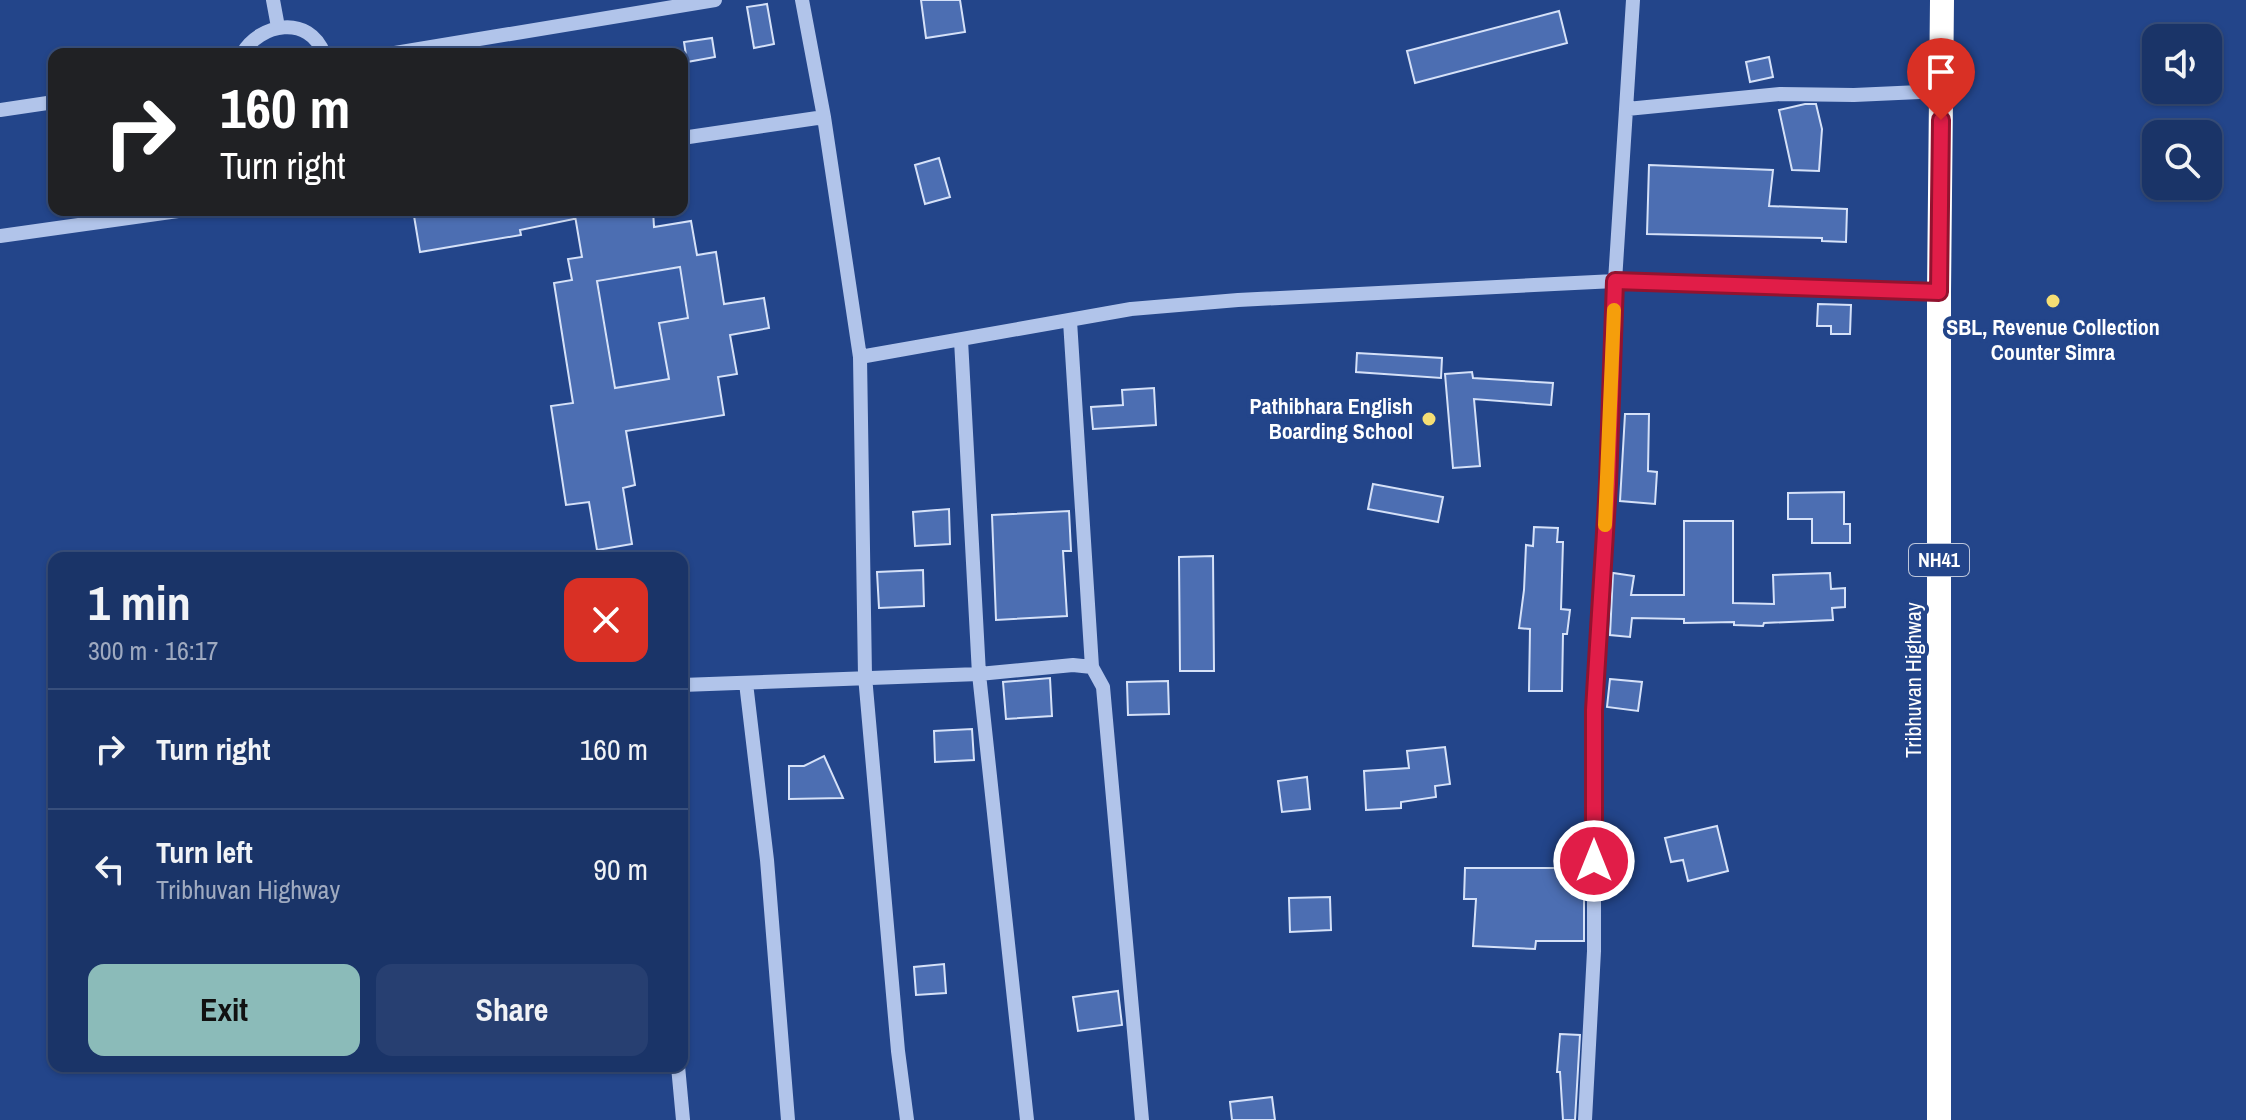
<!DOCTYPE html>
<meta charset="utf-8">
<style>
body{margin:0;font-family:"Archivo Narrow",sans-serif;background:#273f71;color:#f1f3f6;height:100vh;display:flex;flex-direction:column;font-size:30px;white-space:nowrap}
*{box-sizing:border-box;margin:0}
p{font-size:26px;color:#9faac0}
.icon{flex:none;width:44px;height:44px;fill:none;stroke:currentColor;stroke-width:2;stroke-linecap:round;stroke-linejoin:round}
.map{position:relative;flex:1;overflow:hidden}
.sheet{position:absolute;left:48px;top:552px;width:640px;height:520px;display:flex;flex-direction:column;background:#1a3468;border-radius:16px;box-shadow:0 2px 6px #0004,0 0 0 2px #384f7c}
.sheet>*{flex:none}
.hud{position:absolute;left:48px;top:48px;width:640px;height:168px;border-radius:16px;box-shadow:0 2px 6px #0004,0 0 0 2px #384f7c;background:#202124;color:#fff;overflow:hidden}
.buttons{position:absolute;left:2142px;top:24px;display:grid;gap:16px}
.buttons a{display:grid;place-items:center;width:80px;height:80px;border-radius:16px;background:#1a3468;box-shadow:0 2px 6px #0004,0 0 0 2px #384f7c;font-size:40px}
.pin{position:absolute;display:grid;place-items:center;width:68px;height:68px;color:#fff;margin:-82px -34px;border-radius:50% 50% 50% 0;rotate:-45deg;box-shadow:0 0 8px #0007}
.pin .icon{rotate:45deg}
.me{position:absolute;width:88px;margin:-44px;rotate:0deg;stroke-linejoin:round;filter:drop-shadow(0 0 6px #0008)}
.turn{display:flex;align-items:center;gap:28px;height:168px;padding:0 40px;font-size:36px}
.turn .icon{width:104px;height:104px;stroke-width:2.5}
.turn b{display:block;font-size:56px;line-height:68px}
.round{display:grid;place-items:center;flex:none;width:84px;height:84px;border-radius:16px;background:#273f71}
.headline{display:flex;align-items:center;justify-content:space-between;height:136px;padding:0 40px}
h1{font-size:48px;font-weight:700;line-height:60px}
.button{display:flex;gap:16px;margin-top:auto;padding:16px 40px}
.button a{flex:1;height:92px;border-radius:16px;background:#8bbbb9;color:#111;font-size:32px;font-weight:700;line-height:92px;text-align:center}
.button a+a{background:#273f71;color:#f1f3f6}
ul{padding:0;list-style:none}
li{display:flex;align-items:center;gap:24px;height:120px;padding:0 40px;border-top:2px solid #384f7c}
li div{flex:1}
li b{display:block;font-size:30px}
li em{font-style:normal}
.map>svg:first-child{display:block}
.green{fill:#385da7}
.building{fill:#4c6eb2;stroke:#d5e1f8;stroke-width:2;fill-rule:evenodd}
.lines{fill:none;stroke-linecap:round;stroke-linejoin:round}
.minor{stroke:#b1c4ea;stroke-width:14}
.highway{stroke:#fff;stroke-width:24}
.route-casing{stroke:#92132f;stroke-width:20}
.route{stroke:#e11d48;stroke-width:14}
.slow{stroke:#f59e0b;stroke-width:14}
.poi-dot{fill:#f5de74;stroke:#23458a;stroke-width:3}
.labels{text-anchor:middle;stroke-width:8;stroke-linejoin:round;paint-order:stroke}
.shield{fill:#23458a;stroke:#bdc7dc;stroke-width:2}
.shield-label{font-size:20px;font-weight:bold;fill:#fff}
.poi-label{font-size:22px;font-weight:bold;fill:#fff;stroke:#23458a}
.street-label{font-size:22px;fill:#fff;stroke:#23458a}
</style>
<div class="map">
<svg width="2246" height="1120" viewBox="0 0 2246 1120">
<rect width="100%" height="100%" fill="#23458a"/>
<!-- green -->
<path class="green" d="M679,268L687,318L658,324L664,354L692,350L696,374L616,388L598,282Z"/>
<!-- building -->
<path class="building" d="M921,0H960L965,32L926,38Z
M767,4L774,44L754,48L747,7Z
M1559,11L1567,43L1415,83L1407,51Z
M712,38L715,57L687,62L684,42Z
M1769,57L1773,77L1750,82L1746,62Z
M1805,104H1816L1822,129L1819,171L1792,170L1779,110Z
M939,158L950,197L925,204L915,165Z
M1649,165L1773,170L1769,206L1847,209L1846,242L1822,241V238L1647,234Z
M413,210H573L574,219L520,230L521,235L420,252Z
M574,210H653L654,227L691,221L697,255L716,252L724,304L764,298L769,328L730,335L737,374L718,377L724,415L626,431L635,485L623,488L632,544L597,550L589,502L566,505L551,406L573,403L554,283L572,280L568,259L582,257ZM680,267L688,318L659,323L669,379L615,388L597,281Z
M1818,304L1851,305L1850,334H1831V326H1817Z
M1357,353L1442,358L1441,378L1356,372Z
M1472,372L1473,378L1553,383L1551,405L1474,399L1480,466L1453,468L1445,374Z
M1154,388L1156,425L1093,429L1091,407L1123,405L1122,390Z
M1625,414H1649L1648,471L1657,472L1655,504L1620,501Z
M1373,484L1443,497L1438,522L1368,509Z
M1844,492V524H1850V543H1812V519H1788V493Z
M949,509L950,544L915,546L913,512Z
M1069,511L1071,551H1063L1067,616L996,620L992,515Z
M1684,521H1733V603L1774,604L1773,575L1830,573L1831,589L1845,588V607L1832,608L1833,620L1764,623L1763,626L1734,625V622L1684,623V619L1632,618L1630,637L1610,635L1613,573L1634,576L1631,595H1684Z
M1534,527L1558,528L1557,542H1563L1561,609L1570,610L1567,634H1563L1562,691H1529L1530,629L1519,628L1524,590L1526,545L1533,546Z
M1213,556L1214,671H1180L1179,557Z
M923,570L924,606L879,608L877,572Z
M1050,678L1052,716L1006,719L1003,682Z
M1610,679L1642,682L1638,711L1607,707Z
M1168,681L1169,714L1128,715L1127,682Z
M972,729L974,760L935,762L934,731Z
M1445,747L1450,784L1435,786L1436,797L1401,802V808L1366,810L1364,771L1409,768L1407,751Z
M824,756L843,798L789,799V766H804Z
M1307,777L1310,809L1282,812L1278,781Z
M1717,826L1728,871L1688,881L1683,860L1671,862L1665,838Z
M1465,868H1584V941H1536L1535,949L1473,946L1476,899H1464Z
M1330,897L1331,930L1290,932L1289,898Z
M944,964L946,993L916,995L914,967Z
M1118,991L1122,1025L1078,1031L1073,997Z
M1560,1034L1580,1035L1575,1120H1563L1560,1072H1557Z
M1272,1097L1275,1120H1232L1230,1102Z"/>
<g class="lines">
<!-- minor -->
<path class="minor" d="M273,0L278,27
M802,0L824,117L860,357L865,676L898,1051L907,1120
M242,54C260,23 309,14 324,54
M389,54L715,0
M1627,109L1780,94L1854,95L1942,91
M0,110L54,102
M682,138L824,117
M0,236L185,210
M961,340L979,674L1027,1120
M860,357L1131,309L1238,300L1615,281L1939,292
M1092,667L1103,687L1142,1120
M746,683L767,860L788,1120
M682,685L979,674L1073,665L1092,667L1070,321
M678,1066L683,1120
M1585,1120L1594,951V710L1608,484L1615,281L1633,0"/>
<!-- highway -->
<path class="highway" d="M1939,1120V292L1942,0"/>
</g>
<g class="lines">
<!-- route casing -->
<g class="route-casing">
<path id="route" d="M1594,861V710L1608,484L1615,281L1939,292L1941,120"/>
</g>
<!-- route -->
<use href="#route" class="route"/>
<!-- slow -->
<path class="slow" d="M1605,525L1614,310"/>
</g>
<!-- markers -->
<g class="poi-dot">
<circle cx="2053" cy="301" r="8"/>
<circle cx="1429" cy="419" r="8"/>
</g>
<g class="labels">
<!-- shield labels -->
<rect class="shield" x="1909" y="544" width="60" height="32" rx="6"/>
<g class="shield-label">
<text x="1939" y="567">NH41</text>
</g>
<!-- poi labels -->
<g class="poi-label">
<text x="2053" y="335">SBL, Revenue Collection<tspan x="2053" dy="25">Counter Simra</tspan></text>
<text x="1413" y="414" text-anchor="end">Pathibhara English<tspan x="1413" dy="25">Boarding School</tspan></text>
</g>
<!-- street labels -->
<g class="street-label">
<text transform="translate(1913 680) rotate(-90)" y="8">Tribhuvan Highway</text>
</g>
</g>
</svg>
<div class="buttons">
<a><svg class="icon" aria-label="sound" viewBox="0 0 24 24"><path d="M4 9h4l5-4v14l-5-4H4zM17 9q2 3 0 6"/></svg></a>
<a><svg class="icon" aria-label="search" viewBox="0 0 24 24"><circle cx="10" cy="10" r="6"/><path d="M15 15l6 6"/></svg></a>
</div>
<div class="pin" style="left:1941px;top:120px;background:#d93025"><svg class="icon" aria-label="arrive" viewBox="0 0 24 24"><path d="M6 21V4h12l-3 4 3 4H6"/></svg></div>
<svg class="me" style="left:1594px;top:861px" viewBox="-20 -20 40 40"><circle r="17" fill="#e11d48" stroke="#fff" stroke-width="3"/><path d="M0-11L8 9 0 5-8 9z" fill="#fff"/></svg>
<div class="hud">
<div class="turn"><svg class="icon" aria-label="right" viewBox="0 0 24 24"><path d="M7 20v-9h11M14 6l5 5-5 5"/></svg><div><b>160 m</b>Turn right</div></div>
</div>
<section class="sheet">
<div class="headline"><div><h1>1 min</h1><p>300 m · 16:17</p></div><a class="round" style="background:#d93025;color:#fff"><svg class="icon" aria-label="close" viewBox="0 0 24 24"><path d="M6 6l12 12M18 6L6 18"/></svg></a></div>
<ul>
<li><svg class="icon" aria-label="right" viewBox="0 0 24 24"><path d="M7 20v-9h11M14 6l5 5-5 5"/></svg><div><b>Turn right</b></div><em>160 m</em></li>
<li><svg class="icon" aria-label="left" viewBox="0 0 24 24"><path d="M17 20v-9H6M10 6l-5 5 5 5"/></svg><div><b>Turn left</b><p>Tribhuvan Highway</p></div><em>90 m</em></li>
</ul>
<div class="button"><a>Exit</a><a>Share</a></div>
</section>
</div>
